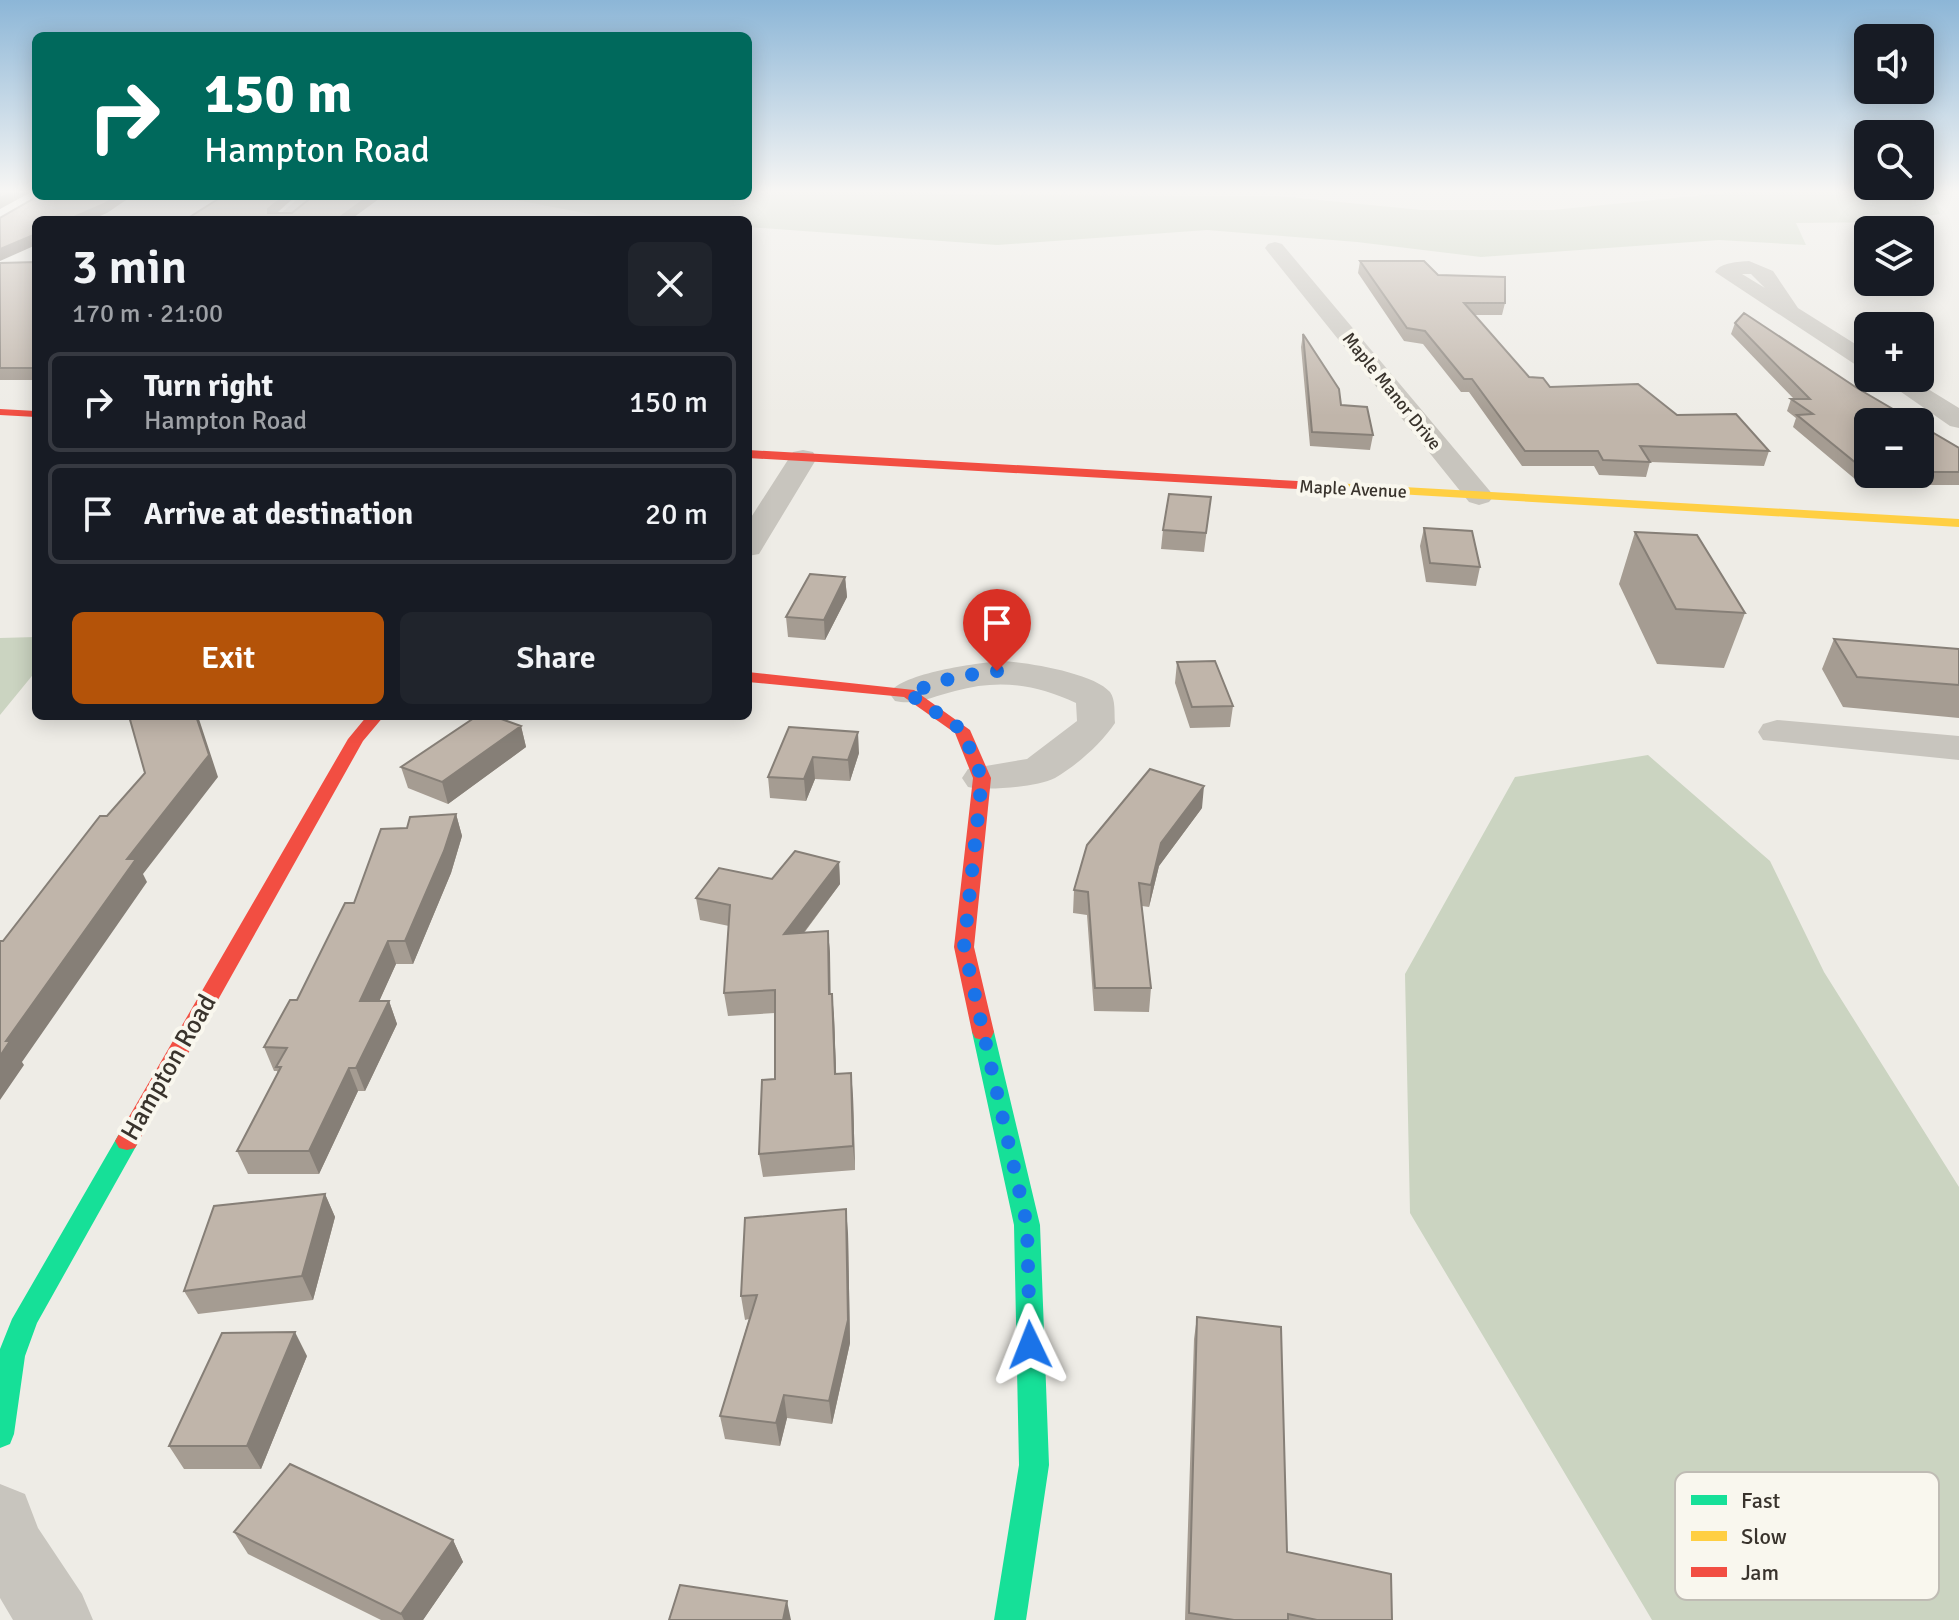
<!DOCTYPE html>
<meta charset="utf-8">
<style>
body{margin:0;font-family:Signika,sans-serif;background:#20242c;color:#f1f3f6;height:100vh;display:flex;flex-direction:column;font-size:30px;white-space:nowrap}
*{box-sizing:border-box;margin:0}
p{font-size:26px;color:#9ea1a6}
.icon{flex:none;width:44px;height:44px;fill:none;stroke:currentColor;stroke-width:2;stroke-linecap:round;stroke-linejoin:round}
.map{position:relative;flex:1;overflow:hidden}
.sheet{position:absolute;left:32px;top:216px;width:720px;height:504px;display:flex;flex-direction:column;background:#171b24;border-radius:12px;box-shadow:0 4px 20px #0003}
.sheet>*{flex:none}
.banner{position:absolute;left:32px;top:32px;width:720px;height:168px;border-radius:12px;box-shadow:0 4px 20px #0003;background:#00695c;color:#fff;overflow:hidden}
.tools{position:absolute;left:1854px;top:24px;display:grid;gap:16px}
.tools a{display:grid;place-items:center;width:80px;height:80px;border-radius:12px;background:#171b24;box-shadow:0 4px 20px #0003;font-size:40px}
.pin{position:absolute;display:grid;place-items:center;width:68px;height:68px;color:#fff;margin:-82px -34px;border-radius:50% 50% 50% 0;rotate:-45deg;box-shadow:0 0 8px #0007}
.pin .icon{rotate:45deg}
.me{position:absolute;width:88px;margin:-44px;rotate:358deg;stroke-linejoin:round;filter:drop-shadow(0 0 6px #0008)}
.turn{display:flex;align-items:center;gap:28px;height:168px;padding:0 40px;font-size:36px}
.turn .icon{width:104px;height:104px;stroke-width:2.5}
.turn b{display:block;font-size:56px;line-height:68px}
.round{display:grid;place-items:center;flex:none;width:84px;height:84px;border-radius:12px;background:#20242c}
.head{display:flex;align-items:center;justify-content:space-between;height:136px;padding:0 40px}
h1{font-size:48px;font-weight:600;line-height:60px}
.cta{display:flex;gap:16px;margin-top:auto;padding:16px 40px}
.cta a{flex:1;height:92px;border-radius:12px;background:#b45309;color:#fff;font-size:32px;font-weight:600;line-height:92px;text-align:center}
.cta a+a{background:#20242c;color:#f1f3f6}
ul{padding:0;list-style:none}
li{display:flex;align-items:center;gap:24px;height:100px;margin:0 16px 12px;padding:0 24px;border:4px solid #363941;border-radius:12px}
li div{flex:1}
li b{display:block;font-size:30px}
li em{font-style:normal}
.map>svg:first-child{display:block}
.green{fill:#cbd4c1}
.lines{fill:none;stroke-linecap:round;stroke-linejoin:round}
.street{fill:#c8c5be;fill-rule:evenodd}
.fast{fill:#16e098;fill-rule:evenodd}
.slow{fill:#ffcf43;fill-rule:evenodd}
.jam{fill:#f24e42;fill-rule:evenodd}
.wall{fill:#a59c92}
.shaded-wall{fill:#867f77}
.building{fill:#c0b5aa;stroke:#867f77;stroke-width:2}
.route{stroke:#1a73e8;stroke-width:14;stroke-dasharray:0 25.2}
.labels{text-anchor:middle;stroke-width:8;stroke-linejoin:round;paint-order:stroke}
.far-street-label{font-size:18px;fill:#39332c;stroke:#f9f7ee}
.near-street-label{font-size:26px;fill:#39332c;stroke:#f9f7ee}
.key{fill:#f9f7ee;stroke:#bfbcb4;stroke-width:2}
.key-label{font-size:22px;fill:#39332c}
</style>
<div class="map">
<svg width="1959" height="1620" viewBox="0 0 1959 1620">
<rect width="100%" height="100%" fill="#eeece6"/>
<!-- green -->
<path class="green" d="M748,190H861L974,195L1278,196L1422,210H1552L1756,190H1915L1930,192L1940,214L1891,222L1796,223L1806,245L1719,240L1481,257L1357,242L1207,230L997,245L748,227V220H657L600,216L495,196H748Z
M36,637V671L0,715V638Z
M1648,755L1770,861L1824,972L1959,1187V1620H1652L1410,1213L1405,974L1515,777Z"/>
<g class="lines">
<!-- street -->
<path class="street" d="M301,196H321L293,220H273Z
M1275,242L1282,244L1489,490L1494,496L1489,502L1479,505L1469,502L1268,252L1265,248L1268,244Z
M1749,261L1773,271L1798,308L1868,352V369L1859,367L1715,272C1721,262 1738,262 1749,261ZM1742,274H1751L1765,288Z
M1881,378H1910L1959,408V428L1950,426Z
M803,450L813,452L817,458L759,554L748,556V522L793,452Z
M1002,661C1026,662 1094,673 1110,692C1116,700 1114,714 1115,723C1101,744 1077,765 1055,778C1037,787 987,791 968,787L962,778L968,769L1027,759L1077,721L1076,703C1035,684 999,679 955,691C934,696 916,706 895,701L889,693C903,673 976,663 1002,661Z
M1777,720L1959,736V760L1763,740L1758,732L1763,724Z
M0,1484L25,1494L38,1528L82,1594L93,1620H13L0,1598Z"/>
<!-- fast -->
<path class="fast" d="M983,1024L991,1026L994,1032L1040,1225L1049,1465L1026,1620H994L1019,1465L1014,1225L972,1032L975,1026Z
M127,1132L135,1134L139,1141L37,1323L25,1356L14,1434L10,1444L0,1448V1349L12,1319L119,1134Z"/>
<!-- slow -->
<path class="slow" d="M1316,482L1959,519V527L1312,489L1310,486Z"/>
<!-- jam -->
<path class="jam" d="M0,409L36,411V417L0,415Z
M748,450L1316,482L1322,486L1316,490L748,458Z
M748,672L914,690L970,730L991,778L974,947L994,1032L991,1038L983,1040L975,1038L972,1032L954,947L973,778L955,733L904,697L748,682Z
M367,716H384L363,741L135,1148L127,1150L119,1148L115,1141L119,1134L348,739Z"/>
</g>
<!-- wall -->
<path class="wall" d="M1360,261L1438,275L1505,303L1502,315H1475L1529,377L1550,387L1677,415L1769,451L1764,466L1650,462L1646,477L1599,475L1594,466H1522L1469,392H1461L1423,344L1404,341L1358,273Z
M36,262V380H0V263Z
M1735,323L1868,422V474H1920V425L1959,448V485H1862L1793,427L1796,418L1787,411L1791,399H1794L1731,334Z
M1303,334L1341,405L1373,435L1370,450L1310,446L1301,347Z
M1211,497L1204,552L1161,549L1163,530Z
M1424,528L1480,567L1476,586L1426,582L1420,546Z
M1635,532L1745,613L1724,668L1657,664L1619,584Z
M845,577L847,597L825,640L788,637L786,617Z
M1834,639L1959,649V718L1843,707L1822,669Z
M1177,662L1233,706L1230,727L1190,728L1175,683Z
M521,726L526,747L448,804L408,788L401,767Z
M789,727L859,753L850,781L815,779L806,801L770,798L768,777Z
M1202,808L1159,866L1149,907L1142,906L1151,988L1149,1012L1094,1011L1087,915L1073,913L1074,890Z
M456,814L462,836L451,873L413,964H396L379,1001H389L397,1024L365,1091H358L319,1174H248L237,1151L278,1073L277,1071H274L264,1047L297,1000L354,903L407,828Z
M839,862L840,884L804,933L828,931L830,954V994L834,1016L836,1074L853,1096L855,1170L763,1177L759,1154L775,1079V1013L728,1016L724,993L729,926L700,920L696,898Z
M325,1194L335,1217L313,1300L198,1314L184,1291Z
M848,1233L850,1343L832,1424L787,1418L780,1446L725,1439L720,1416L749,1319L745,1320L741,1296Z
M1197,1317L1287,1552L1392,1620H1185L1194,1339Z
M307,1356L261,1469H184L169,1446Z
M234,1532L453,1540L463,1562L423,1620H381L248,1554Z"/>
<!-- shaded-wall -->
<path class="shaded-wall" d="M16,190H35L0,209V198Z
M116,196H132L107,213L91,220H67Z
M284,196H296L271,218L268,213V209Z
M369,196H383L350,220H336Z
M36,234V245L0,261V249Z
M845,577L847,597L825,640L824,620Z
M196,716H198L218,777L143,874L147,882L22,1062L24,1065L0,1100V1056L6,1041L127,859Z
M521,726L526,747L448,804L442,782Z
M858,732L859,753L850,781L848,760Z
M813,757L815,779L806,801L804,779Z
M1204,786L1202,808L1159,866L1149,907L1151,885L1161,843Z
M456,814L462,836L451,873L413,964L405,941Z
M839,862L840,884L786,956L784,934Z
M828,931L830,954L831,1016L829,994Z
M388,941L396,964L369,1024L360,1001Z
M832,994L834,1016L837,1097L835,1074Z
M389,1001L397,1024L365,1091L356,1068Z
M349,1068L358,1091L319,1174L309,1151Z
M851,1073L853,1096L855,1170L853,1146Z
M325,1194L335,1217L313,1300L302,1276Z
M846,1209L848,1233L850,1343L832,1424L829,1401Z
M295,1332L307,1356L261,1469L247,1446Z
M784,1395L787,1418L780,1446L776,1423Z
M453,1540L463,1562L423,1620H404L401,1614Z
M787,1601L791,1620H783Z"/>
<!-- building -->
<path class="building" d="M0,190H16L0,198Z
M38,196H116L104,204L67,220H36V234L0,249V218Z
M223,196H284L268,209V213H292L313,196H369L336,220H185Z
M1360,261H1424L1438,275L1505,277V303H1464L1529,377L1543,378L1550,387L1638,384L1677,415L1736,414L1769,451L1640,446L1650,462L1603,460L1598,451H1525L1472,379H1464L1425,331L1407,328Z
M36,262V368H0V263Z
M1744,313L1857,388L1915,422H1868V472H1867L1797,415L1813,414L1791,399H1810L1735,323Z
M1303,334L1339,389L1341,405L1367,407L1373,435L1312,432Z
M1920,425L1959,448V472H1920Z
M1169,494L1211,497L1206,533L1163,530Z
M1424,528L1472,531L1480,567L1430,563Z
M1635,532L1697,535L1745,613L1676,609Z
M810,574L845,577L824,620L786,617Z
M1834,639L1959,649V685L1857,677Z
M1215,661L1233,706L1192,707L1177,662Z
M129,716H196L209,755L127,859H136L6,1041H10L0,1056V941H3L100,816H107L145,773Z
M477,716H493L521,726L442,782L401,767Z
M789,727L858,732L848,760L813,757L804,779L768,777Z
M1150,769L1204,786L1161,843L1151,885L1139,883L1151,988H1095L1088,892L1074,890L1087,845Z
M456,814L444,851L405,941H388L360,1001H389L356,1068H349L309,1151H237L281,1067H276L287,1048L264,1047L290,1000H297L345,903H354L381,829L407,828L410,817Z
M795,851L839,862L784,934L828,931L829,994H832L835,1074L851,1073L853,1146L759,1154L762,1080L775,1079V990L724,993L730,905L696,898L719,868L772,879Z
M325,1194L302,1276L184,1291L214,1206Z
M846,1209L848,1320L829,1401L784,1395L776,1423L720,1416L757,1295L741,1296L745,1218Z
M1197,1317L1281,1327L1287,1552L1391,1574L1392,1620H1317L1288,1614V1620H1234L1189,1613Z
M295,1332L247,1446H169L222,1333Z
M290,1464L453,1540L401,1614L234,1532Z
M680,1585L787,1601L783,1620H669Z"/>
<!-- sky -->
<linearGradient id="sky" x2="0" y2="1"><stop stop-color="#8cb6d7"/><stop offset="0.46" stop-color="#f7f6f4"/><stop offset="1" stop-color="#f7f6f4" stop-opacity="0"/></linearGradient>
<rect width="1959" height="416" fill="url(#sky)"/>
<g class="lines">
<!-- route -->
<path class="route" d="M997,671L955,677L908,693L962,730L982,778L964,947L1027,1225L1030,1345"/>
</g>
<g class="labels">
<!-- far-street labels -->
<g class="far-street-label">
<text transform="translate(1392 391) rotate(51)" y="6">Maple Manor Drive</text>
<text transform="translate(1353 489) rotate(3)" y="6">Maple Avenue</text>
</g>
<!-- near-street labels -->
<g class="near-street-label">
<text transform="translate(168 1067) rotate(-60)" y="9">Hampton Road</text>
</g>
</g>
<!-- legend -->
<rect x="1675" y="1472" width="264" height="128" rx="12" class="key"/>
<rect x="1691" y="1495" width="36" height="10" fill="#16e098"/>
<rect x="1691" y="1531" width="36" height="10" fill="#ffcf43"/>
<rect x="1691" y="1567" width="36" height="10" fill="#f24e42"/>
<g class="key-label">
<text x="1741" y="1508">Fast</text>
<text x="1741" y="1544">Slow</text>
<text x="1741" y="1580">Jam</text>
</g>
</svg>
<div class="tools">
<a><svg class="icon" aria-label="sound" viewBox="0 0 24 24"><path d="M4 9h4l5-4v14l-5-4H4zM17 9q2 3 0 6"/></svg></a>
<a><svg class="icon" aria-label="search" viewBox="0 0 24 24"><circle cx="10" cy="10" r="6"/><path d="M15 15l6 6"/></svg></a>
<a><svg class="icon" aria-label="layers" viewBox="0 0 24 24"><path d="M12 4l9 5-9 5-9-5zM3 14l9 5 9-5"/></svg></a>
<a>+</a>
<a>−</a>
</div>
<div class="pin" style="left:997px;top:671px;background:#d93025"><svg class="icon" aria-label="arrive" viewBox="0 0 24 24"><path d="M6 21V4h12l-3 4 3 4H6"/></svg></div>
<svg class="me" style="left:1030px;top:1345px" viewBox="-20 -20 40 40"><path d="M0-17L14 15 0 8-14 15z" fill="#1a73e8" stroke="#fff" stroke-width="4"/></svg>
<div class="banner">
<div class="turn"><svg class="icon" aria-label="right" viewBox="0 0 24 24"><path d="M7 20v-9h11M14 6l5 5-5 5"/></svg><div><b>150 m</b>Hampton Road</div></div>
</div>
<section class="sheet">
<div class="head"><div><h1>3 min</h1><p>170 m · 21:00</p></div><a class="round"><svg class="icon" aria-label="close" viewBox="0 0 24 24"><path d="M6 6l12 12M18 6L6 18"/></svg></a></div>
<ul>
<li><svg class="icon" aria-label="right" viewBox="0 0 24 24"><path d="M7 20v-9h11M14 6l5 5-5 5"/></svg><div><b>Turn right</b><p>Hampton Road</p></div><em>150 m</em></li>
<li><svg class="icon" aria-label="arrive" viewBox="0 0 24 24"><path d="M6 21V4h12l-3 4 3 4H6"/></svg><div><b>Arrive at destination</b></div><em>20 m</em></li>
</ul>
<div class="cta"><a>Exit</a><a>Share</a></div>
</section>
</div>
